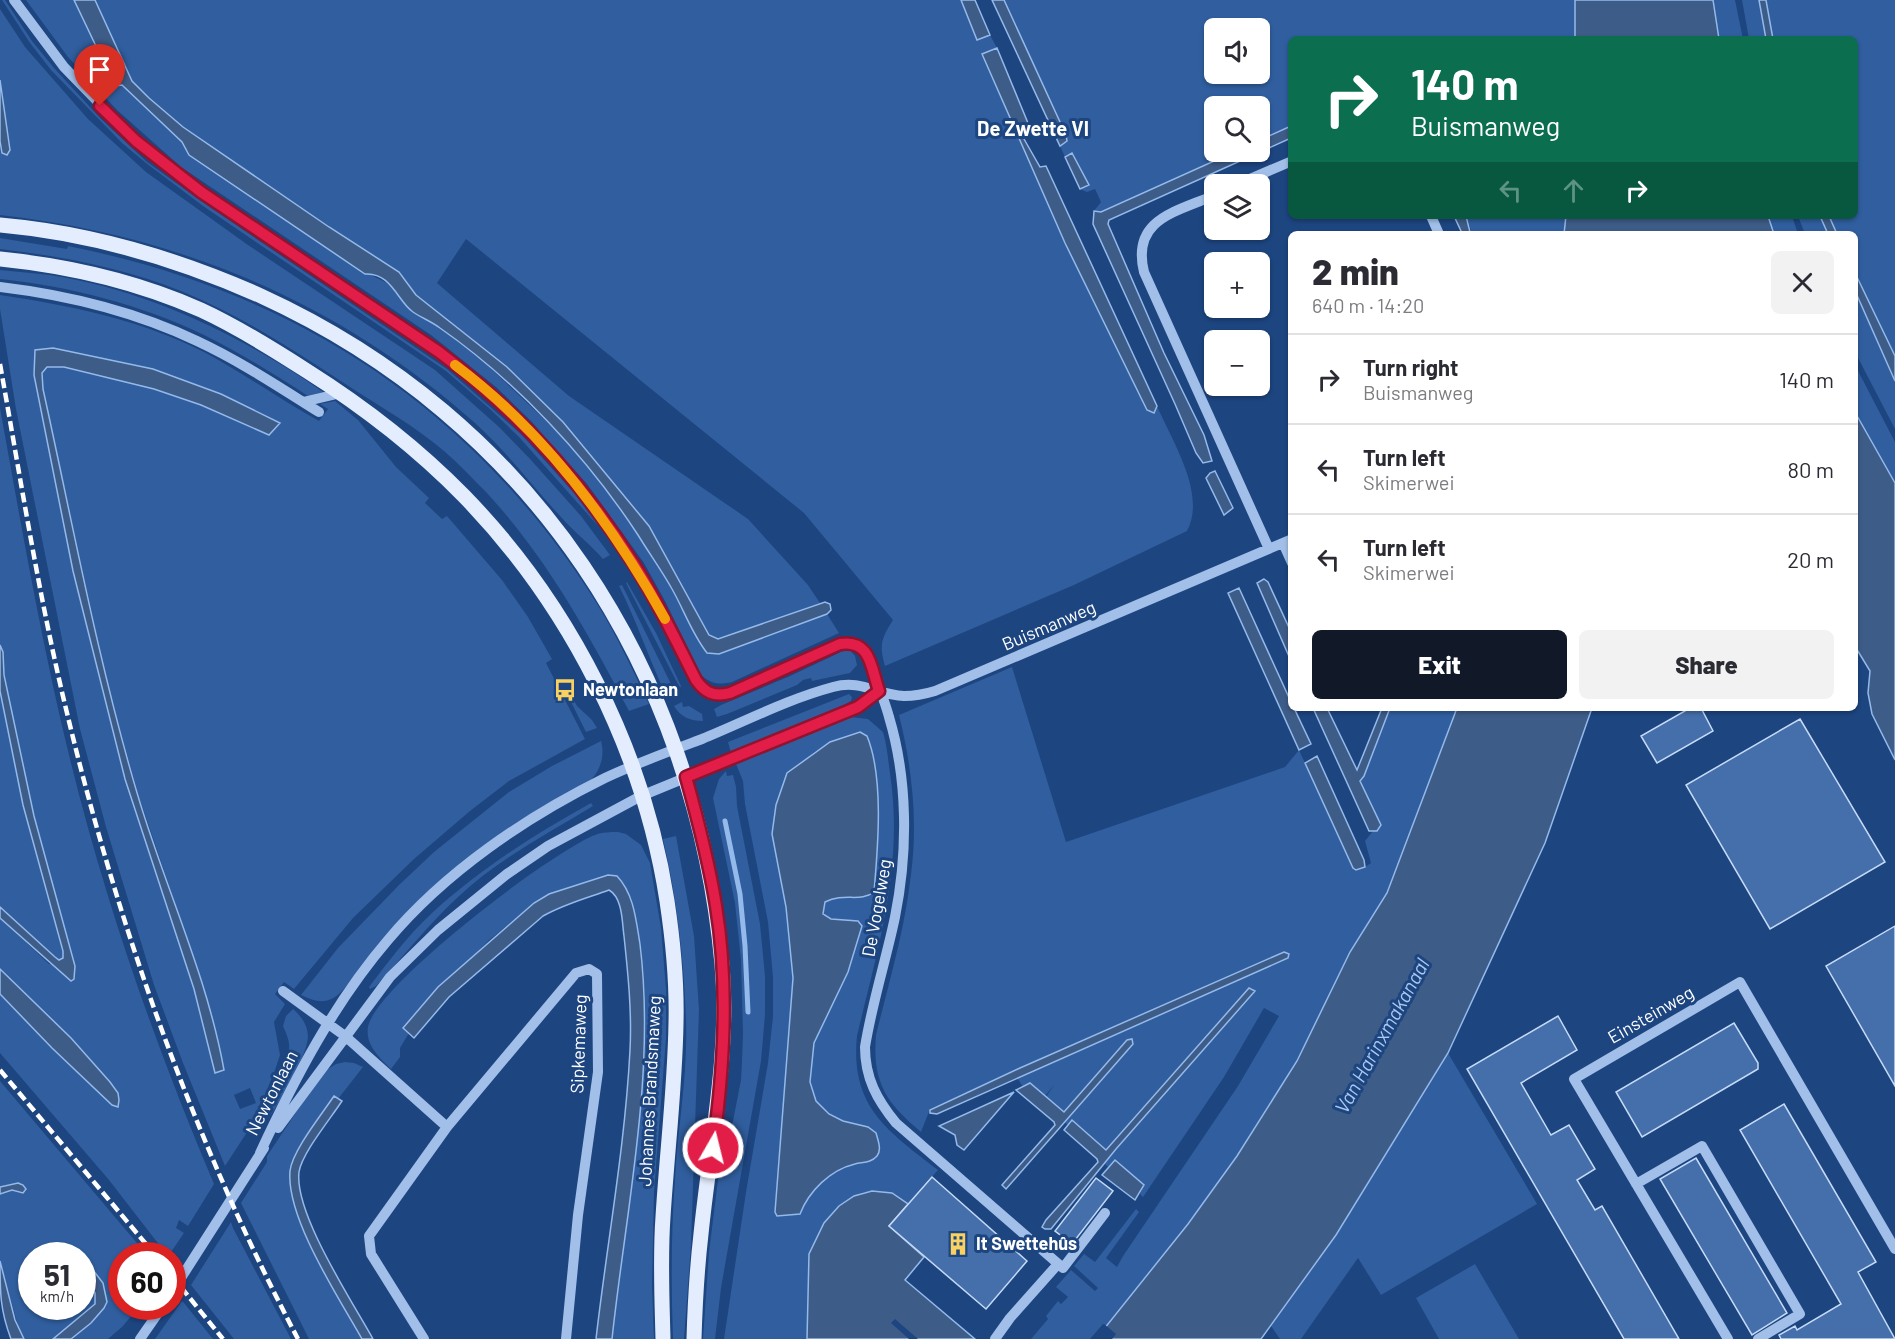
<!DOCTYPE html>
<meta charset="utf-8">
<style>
body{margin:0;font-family:Barlow,sans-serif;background:#f2f2f3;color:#2b2b33;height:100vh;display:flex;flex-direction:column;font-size:22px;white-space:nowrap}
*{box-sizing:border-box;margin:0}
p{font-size:20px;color:#7c7c81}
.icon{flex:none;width:33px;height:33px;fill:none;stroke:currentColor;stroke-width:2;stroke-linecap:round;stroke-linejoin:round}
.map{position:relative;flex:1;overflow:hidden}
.sheet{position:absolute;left:1288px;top:231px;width:570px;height:480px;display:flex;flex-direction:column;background:#fff;border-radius:9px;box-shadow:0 2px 4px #0004}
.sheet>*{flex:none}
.banner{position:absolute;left:1288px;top:36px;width:570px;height:183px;border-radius:9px;box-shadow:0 2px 4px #0004;background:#0b6e4f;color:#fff;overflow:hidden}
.buttons{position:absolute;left:1204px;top:18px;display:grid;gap:12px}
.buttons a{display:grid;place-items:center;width:66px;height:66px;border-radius:9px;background:#fff;box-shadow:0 2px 4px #0004;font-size:30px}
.speed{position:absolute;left:18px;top:1242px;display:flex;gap:12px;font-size:30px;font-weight:700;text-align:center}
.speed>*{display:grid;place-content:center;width:78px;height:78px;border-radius:50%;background:#fff;box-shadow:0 2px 4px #0004;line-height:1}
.speed small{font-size:15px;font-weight:400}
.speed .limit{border:9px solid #d22;background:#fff;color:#111}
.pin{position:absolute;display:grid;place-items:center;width:51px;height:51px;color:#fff;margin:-62px -26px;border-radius:50% 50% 50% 0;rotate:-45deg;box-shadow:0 0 6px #0007}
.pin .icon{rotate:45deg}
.me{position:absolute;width:66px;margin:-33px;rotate:8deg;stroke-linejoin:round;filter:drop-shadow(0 0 4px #0008)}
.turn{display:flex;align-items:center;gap:21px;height:126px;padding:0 24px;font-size:27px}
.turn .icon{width:78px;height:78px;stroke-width:2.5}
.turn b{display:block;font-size:42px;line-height:51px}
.lanes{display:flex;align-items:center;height:57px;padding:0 24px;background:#0003;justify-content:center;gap:30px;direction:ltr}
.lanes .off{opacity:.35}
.round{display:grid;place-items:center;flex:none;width:63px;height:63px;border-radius:9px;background:#f2f2f3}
.summary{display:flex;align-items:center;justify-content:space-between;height:102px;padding:0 24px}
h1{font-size:36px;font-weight:800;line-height:45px}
.action{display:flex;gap:12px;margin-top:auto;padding:12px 24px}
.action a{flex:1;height:69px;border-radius:9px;background:#111827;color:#fff;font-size:24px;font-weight:800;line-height:69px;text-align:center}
.action a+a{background:#f2f2f3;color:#2b2b33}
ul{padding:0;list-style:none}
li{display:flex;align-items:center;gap:18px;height:90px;padding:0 24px;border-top:2px solid #e1e1e2}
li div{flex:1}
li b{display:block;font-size:22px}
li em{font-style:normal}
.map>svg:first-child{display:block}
.green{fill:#305e9e;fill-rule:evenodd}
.water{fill:#3e5c88;stroke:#94baeb;stroke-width:1.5}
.pier{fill:#1d4580}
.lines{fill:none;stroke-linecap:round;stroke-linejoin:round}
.stream{stroke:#94baeb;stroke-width:5}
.building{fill:#456faa;stroke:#c5daf7;stroke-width:1.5}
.minor{stroke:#a1bfe9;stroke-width:10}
.major{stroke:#e4edfe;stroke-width:15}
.rail{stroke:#fff;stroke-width:4.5;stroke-dasharray:10 4.5;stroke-linecap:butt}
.route-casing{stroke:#92132f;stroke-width:15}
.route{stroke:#e11d48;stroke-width:10}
.slow{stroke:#f59e0b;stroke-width:10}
.labels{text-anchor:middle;stroke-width:6;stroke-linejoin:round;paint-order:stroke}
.street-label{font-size:18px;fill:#fff;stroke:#1d4580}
.poi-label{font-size:18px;font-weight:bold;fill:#fff;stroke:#1d4580;text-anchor:start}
.neighbourhood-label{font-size:20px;font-weight:bold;fill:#fff;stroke:#1d4580}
.water-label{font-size:20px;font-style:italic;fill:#acc9f1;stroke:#1d4580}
</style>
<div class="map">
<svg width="1895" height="1339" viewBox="0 0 1895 1339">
<rect width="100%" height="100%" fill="#1d4580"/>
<!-- green -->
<path class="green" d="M2,0H5L32,41L54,68L100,118L147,162L204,203L447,369L521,434L574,493L599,527L519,437L491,410L446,371L203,206L146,163L122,143L51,70L30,43Z
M26,0H74L115,86L122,85L182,142L189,155L369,274L391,285L410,310L439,327L486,364L564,438L611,497L636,532L671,588L706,653L719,654L827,614L839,633L732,682C719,685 711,684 701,675L665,601L644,563L587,484L531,421L496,387L431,335L181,167L117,110L68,57Z
M95,0H961L977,40L990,35L997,48L983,54L1065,243L1147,410L1154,413L1157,406C1172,441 1207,494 1187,531L1074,585L885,666C879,645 881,639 893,620L804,513L466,239L437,283L569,396L748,519L808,585L820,603L728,636C720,639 716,640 709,635L649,526L563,422L507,367L416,295L399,272L329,227L183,127L149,98L132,81Z
M1004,0H1575V39H1292L1291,126L1260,140V106H1215V152H1234L1101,212L1094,211L1101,202L1095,189L1087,192L1080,189L1089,185L1072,154L1065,157L1060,146L1067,141L1066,134ZM1215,28H1260V74H1215Z
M1713,0H1735L1743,39H1719Z
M1742,0H1759L1766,39H1749Z
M1766,0H1895V356L1856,275V234H1837L1829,216H1856V39H1773Z
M0,9L25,47L88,119L146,172L248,245L435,370L499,427L531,460L581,516L610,555L603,559C590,544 574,532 561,517C532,486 507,452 475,423C340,303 179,235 0,215V141L3,153L10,150L0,80Z
M1466,216H1566L1564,234H1468L1471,230Z
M1768,216H1792L1798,234H1774Z
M1798,216H1820L1828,234H1805Z
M0,238L67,249L68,246C295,291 476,409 599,607C618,638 633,671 649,704L629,711C588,633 547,558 486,492C472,478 458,463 444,451C415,426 382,408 350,387C296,352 241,315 181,291C124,268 61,256 0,249Z
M0,270C17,272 34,273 50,275C148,290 242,336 323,392L308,396C274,374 240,353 204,335C142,305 69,286 0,279Z
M1856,293L1895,381V429L1856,354Z
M0,295C69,305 141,320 204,352C243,373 280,399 319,421L328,409L320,404L335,401L358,420L396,467L429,498L425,503L442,519L447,516L502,580L528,617L552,659L546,663L585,739L509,781L470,811L414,859L353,918L294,989L284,982L275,994L285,1004L274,1022L280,1055L275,1070L255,1120L225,1166L183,1063L154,985L106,827L80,729L16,409L0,309ZM53,348L153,369L221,394L279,423L201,405L153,389L64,367H47L42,373L43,389L109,691L139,797L202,982L220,1051L215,1073L194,989L125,779L73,571L34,375L35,350ZM250,1088L256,1103L240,1109L234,1095Z
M1856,367L1895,442V483L1856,414Z
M0,408C21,524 41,640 69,755C105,902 155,1045 214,1184L188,1226L179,1220L176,1228L184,1233L169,1255H167L109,1180L0,1053V994L52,1048L112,1105L110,1082L71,1038L0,969V918L49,964L75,966L34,816L4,675L3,652L0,645Z
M627,582L656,633L681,686L680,688L626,583Z
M622,585L674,690L673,693L666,695C649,659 637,622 619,586Z
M850,650L855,656L857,665L850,673L812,681L811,678L803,680L797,685L727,714L717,717L714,709L721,705L790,676L843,651Z
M1012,667L1066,842L1285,767L1299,750L1353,868L1365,867L1371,863L1365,841L1373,831H1377L1360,781L1364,776L1390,708H1457L1387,893L1350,952L1297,1061L1237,1156L1188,1224L1106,1326L1103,1324L1090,1339H1031L1048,1319L1046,1316L1058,1301L1061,1304L1068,1297L1056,1287L1071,1270L1095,1291L1098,1288L1074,1266L1084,1254L1095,1262L1136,1209L1139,1212L1106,1258L1117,1267L1123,1256L1238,1086L1279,1016L1264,1008L1224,1077L1143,1197L1140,1194L1144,1185L1115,1160L1108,1167L1104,1163L1254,991L1252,988H1249L1106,1150L1073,1121L1068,1126L1065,1122L1098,1085L1132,1039L1127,1040L1064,1112L1046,1097L1054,1085L1045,1096L1030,1083L1023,1087L1018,1079L1290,956L1020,1068L930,1109L921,1132C886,1103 872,1082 876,1035C889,982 905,929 911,874C918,821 912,767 899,715Z
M568,689L577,706L592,720L597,728L586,732L565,690Z
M0,691L23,805L63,951V959L59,960L0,907Z
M849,694L852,697L851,701L842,706L731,753L728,742Z
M682,702L683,707L689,706L702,714L703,721C691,721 680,717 674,706Z
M850,717L868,719L883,732C887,745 888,759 890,773C904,865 878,948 857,1036C850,1107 888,1131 938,1170L908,1204L892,1193L872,1191L861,1193L839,1206L824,1223L809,1254L807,1339H724L746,1192L768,1063L773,1016V977L768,922L745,804L743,781L736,764ZM860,732L867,736C884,776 878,847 874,891L867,897L837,896L825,902L823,914L831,919L858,921L848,972L814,1043L810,1082L816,1101L829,1114L843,1121L868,1127L867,1162C837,1165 812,1186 800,1214L777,1216L775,1212L793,978L786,907L772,834L776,805L802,763L814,752L830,742Z
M601,741C605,755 601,769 591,780L477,852L340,993C327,1005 316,1002 301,995L338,948L399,885L434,852L509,792L552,766Z
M726,771L727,776L733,775L736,787L737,806L760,924L765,976V1015L761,1061L721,1288L715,1339H703L709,1252L719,1172L733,1121L741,1080L742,1061L743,1033L741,960L735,903L713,798L719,779Z
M591,803L593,806C547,834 497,860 457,898C428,925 403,957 376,986L370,989L369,987C389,961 408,935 432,913C480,869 535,834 591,803Z
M618,832L626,834L641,845L650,863L661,928L666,989V1038L654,1192L652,1286L654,1339H612C619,1274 627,1209 634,1144C638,1112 644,1080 645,1049C646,1008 646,905 617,876L580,884L549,894L534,903L488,941L403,1028L409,1033L400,1048V1057L391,1069C380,1058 365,1045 368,1027C376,985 551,852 595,835C602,832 610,832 618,832Z
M676,836L694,936L699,1010L691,1245L684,1339H673C671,1286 671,1232 675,1179C678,1126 688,1073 686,1020C684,959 677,899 663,839Z
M293,1009C301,1016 308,1025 308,1037C306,1059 281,1099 269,1118L267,1114C274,1094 288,1071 289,1049C290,1041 286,1033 283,1026L286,1016Z
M1448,1053L1537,1204L1381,1295L1358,1258L1301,1339H1280L1271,1326L1336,1235Z
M345,1062L354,1063L363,1067L338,1099L334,1096L297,1151L290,1170L311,1248L362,1339H309L241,1203L267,1162V1156L323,1072L336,1064Z
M0,1081L147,1255L122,1256V1306L139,1307L122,1327L108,1339H71L91,1323L104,1308L103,1283L82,1256L76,1252L72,1255L32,1256V1306H82L83,1276L95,1293V1304L53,1339H24L20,1333L0,1261V1194L12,1190L20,1193L11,1184L0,1187Z
M231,1222L233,1228L291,1339H234L191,1285Z
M1475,1264L1519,1339H1439L1416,1298Z
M182,1301L184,1303L213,1339H155Z"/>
<!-- water -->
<path class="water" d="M74,0H95L132,81L149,98L183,127L329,227L399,272L416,295L507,367L563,422L649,526L709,635L718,639L825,602L830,604L831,610L827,614L719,654L707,653C692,634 684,610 672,589C662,571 649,553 638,535C587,457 517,382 440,328C432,322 422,318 413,312C398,302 391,272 365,274L189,155L182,142L122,85L115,86Z
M961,0H975L990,35L977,40Z
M992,0H1004L1066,135L1067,141L1060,146Z
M1575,0H1713L1719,39H1575Z
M1759,0H1766L1773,39H1766Z
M997,48L1028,123L1024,139L1040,167L1046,166L1157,406L1154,413L1147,410L1065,243L982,54Z
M0,80L10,150L7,155L2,153L0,141Z
M1291,126V138L1109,220L1108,224L1164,353L1204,435L1212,461L1203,463L1196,453L1175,404L1093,224L1094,211L1101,212L1234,152H1260V140Z
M1072,153L1089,185L1080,189L1065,157Z
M1454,216H1466L1470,232L1468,234L1462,233Z
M1566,216H1768L1774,234H1564Z
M1820,216H1829L1837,234H1828Z
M1856,275L1895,356V381L1856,293Z
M53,348L153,369L221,394L280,423L269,435L201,405L154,389L64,367H47L42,373L43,389C73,525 98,662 138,796C165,887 207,975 224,1070L215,1073L194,989L125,779L73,571L34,375L35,350Z
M1856,414L1895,483V760L1872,714L1868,693L1870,671L1856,648Z
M1215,471L1233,508L1224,515L1206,478L1210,473Z
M1264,579L1268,582L1291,632V661L1257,583Z
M1239,588L1291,702L1292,708H1294L1311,744L1299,750L1228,593Z
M0,645L3,652L4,675L34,816L75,966L74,979L71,981L0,918V907L55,957L59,960L63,958V951L23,805L0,691Z
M1313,708H1327L1357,770L1382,708H1390L1364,776L1360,781L1381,825L1377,831H1369Z
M1457,708H1592L1545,843L1448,1053L1336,1235L1261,1339H1096L1188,1224L1237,1156L1297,1061L1350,952L1387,893Z
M860,732L867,736C884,777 878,847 874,892C860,903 845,892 825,902L823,914L831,919L858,921L862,926L848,972L814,1043L810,1082L816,1101L829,1114L843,1121L868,1127L876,1133C878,1140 882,1150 877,1156C871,1163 863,1162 855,1164C830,1170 809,1191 800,1214L777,1216L775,1212L793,978L786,907L772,834L776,805L787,773L830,742Z
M1317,756L1364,860L1365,867L1356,870L1353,868L1305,763Z
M608,875L617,876C634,894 636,920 640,944C656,1075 626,1208 612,1339H596C607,1243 625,1147 630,1050C632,1012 628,974 624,936C622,923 623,898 609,890C587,898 564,904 543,916L449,997L414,1038L403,1028L438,987L534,903L549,894Z
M1284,952L1289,954L1288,958L937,1114L930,1113V1110L1020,1068Z
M0,969L71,1038L110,1082L118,1093L119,1100L118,1107L112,1105L52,1048L0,994Z
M1249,988L1255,991L1116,1149L1051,1229H1045L1042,1227L1046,1220L1098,1162L1097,1159L1064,1130L1072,1120L1106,1150Z
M1132,1039L1133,1044L1006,1189L1002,1185L1055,1125L1054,1122L1016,1090L1030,1083L1064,1112L1127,1040Z
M1014,1092L964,1150L957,1145L955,1135L939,1126Z
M334,1096L342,1101C331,1118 302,1153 299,1172C294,1213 352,1301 373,1339H362C339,1298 286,1218 290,1171C292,1151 322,1114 334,1096Z
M1115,1160L1144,1185L1135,1200L1102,1175Z
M18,1183L23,1185L26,1189L23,1193L12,1190L0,1194V1187Z
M872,1191L892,1193L908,1204L889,1226L924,1257L905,1280L975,1339H807L809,1254L824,1223L839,1206L854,1196Z
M83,1257L103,1283L107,1302L104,1308L91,1323L71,1339H53L95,1304V1293L83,1276Z
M0,1261L15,1320L24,1339H11C0,1310 0,1292 0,1261Z"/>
<!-- pier -->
<path class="pier" d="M895,1319L918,1339H909L891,1323Z
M1104,1324L1116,1334L1112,1339H1093Z"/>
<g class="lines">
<!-- stream -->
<path class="stream" d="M725,821L740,894L745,946L748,1012"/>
</g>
<!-- building -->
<path class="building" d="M1690,708H1701L1713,731L1657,763L1641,736Z
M1800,719L1885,862L1770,929L1686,785Z
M1895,926V1086L1826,966Z
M1558,1016L1577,1050L1521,1083L1551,1135L1569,1125L1595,1169L1577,1180L1595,1210L1602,1206L1679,1339H1624L1467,1069Z
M1734,1023L1758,1063V1069L1642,1137L1616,1092Z
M1784,1104L1876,1262L1858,1272L1895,1339H1781L1779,1335L1795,1326L1797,1330L1841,1304L1740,1130Z
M1696,1158L1787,1313L1752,1335L1660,1179Z
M932,1177L1027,1261L986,1309L889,1226Z
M1096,1178L1113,1191L1072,1244L1055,1231Z"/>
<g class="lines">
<!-- minor -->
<path class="minor" d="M14,0L64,67L136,141L201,192L439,353C516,410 582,482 633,563C657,600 676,641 696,680C705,692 714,697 730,693L840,644C852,642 858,643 866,652C873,673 883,695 889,717C908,780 908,852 895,917C886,960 872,1003 865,1047C865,1078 877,1100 896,1123L1063,1268L1105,1213
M1238,184L1292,161
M1215,195C1176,212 1131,219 1144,272L1269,549
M1431,216L1439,234
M0,287C67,295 136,312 197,341C240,361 279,387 319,412
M303,402L341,393
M1283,543L1292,563
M283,991L345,1036L447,1127
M278,1128L390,977L438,930L507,874L548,846L641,796L858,707L879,691
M260,1153C295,1078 334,1003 388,940C445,872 526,817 605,778C637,763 670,751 702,739C746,721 788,699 833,687C861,679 877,695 904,696C914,696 925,694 935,691L1292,539
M1636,1184L1702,1146L1800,1314L1758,1339
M172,1292L264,1148
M140,1339L163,1306
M424,1339L371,1254L369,1236L447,1127L576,973L589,969L597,974L598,1072L578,1215L566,1339
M995,1339L1010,1318L1058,1264
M1728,1339L1574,1079L1740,982L1895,1249"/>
<!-- major -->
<path class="major" d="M0,225C91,233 178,259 261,296C532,420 695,669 722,964C730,1055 710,1143 701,1234C697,1269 695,1304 694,1339
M0,259C69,266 138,282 201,310C238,327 273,349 307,371C364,407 417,448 464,496C570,605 644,751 667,901C673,941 677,983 676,1023C675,1088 667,1152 663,1217C660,1257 662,1298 663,1339"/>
<!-- rail -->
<path class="rail" d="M0,364C21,481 39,598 67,713C119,930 194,1141 298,1339
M0,1070L156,1256
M172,1276L223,1339"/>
</g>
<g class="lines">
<!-- route casing -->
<g class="route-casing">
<path id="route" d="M100,106L136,141L201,192L439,352C516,410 582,482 633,563C657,600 676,641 696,680C705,693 714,697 730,693L840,644C871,639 871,668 879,691L858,707L686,777C698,820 709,862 716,906C729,986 724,1068 713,1148"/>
</g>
<!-- route -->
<use href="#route" class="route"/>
<!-- slow -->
<path class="slow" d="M455,365C544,431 611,522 665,619"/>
</g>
<!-- icons -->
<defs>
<g id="bus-bare" transform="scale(1.8)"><path d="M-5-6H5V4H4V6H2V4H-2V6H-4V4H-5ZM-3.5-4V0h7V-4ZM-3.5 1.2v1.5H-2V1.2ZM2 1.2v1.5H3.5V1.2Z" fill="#f8d160" stroke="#1d4580" stroke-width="2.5" paint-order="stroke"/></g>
<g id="building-bare" transform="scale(1.8)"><path d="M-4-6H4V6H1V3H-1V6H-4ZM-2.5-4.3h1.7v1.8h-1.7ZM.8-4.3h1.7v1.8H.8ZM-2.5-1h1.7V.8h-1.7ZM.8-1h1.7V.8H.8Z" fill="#f8d160" stroke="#1d4580" stroke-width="2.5" paint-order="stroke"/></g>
</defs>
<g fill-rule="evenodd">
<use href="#bus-bare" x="565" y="690"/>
<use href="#building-bare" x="958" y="1244"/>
</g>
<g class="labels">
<!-- street labels -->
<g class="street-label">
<text transform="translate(1049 626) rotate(-23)" y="6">Buismanweg</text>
<text transform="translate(877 908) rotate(-80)" y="6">De Vogelweg</text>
<text transform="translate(1651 1015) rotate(-30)" y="6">Einsteinweg</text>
<text transform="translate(579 1044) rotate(-88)" y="6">Sipkemaweg</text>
<text transform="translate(650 1091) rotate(-87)" y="6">Johannes Brandsmaweg</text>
<text transform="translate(272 1093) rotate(-63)" y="6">Newtonlaan</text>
</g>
<!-- poi labels -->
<g class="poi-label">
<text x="583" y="696">Newtonlaan</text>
<text x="976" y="1250">It Swettehûs</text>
</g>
<!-- neighbourhood labels -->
<g class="neighbourhood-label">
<text x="1033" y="136">De Zwette VI</text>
</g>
<!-- water labels -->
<g class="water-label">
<text transform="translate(1382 1036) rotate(-61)" y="7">Van Harinxmakanaal</text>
</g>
</g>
</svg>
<div class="buttons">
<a><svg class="icon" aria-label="sound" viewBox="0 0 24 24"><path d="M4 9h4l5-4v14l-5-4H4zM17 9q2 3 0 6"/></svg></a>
<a><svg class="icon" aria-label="search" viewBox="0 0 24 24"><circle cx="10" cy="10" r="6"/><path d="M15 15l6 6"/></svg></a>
<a><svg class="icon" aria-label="layers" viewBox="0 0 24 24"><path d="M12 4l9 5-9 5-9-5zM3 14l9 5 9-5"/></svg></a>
<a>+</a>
<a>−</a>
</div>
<div class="speed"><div>51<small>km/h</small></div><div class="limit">60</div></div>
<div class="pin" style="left:100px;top:106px;background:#d93025"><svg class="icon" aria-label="arrive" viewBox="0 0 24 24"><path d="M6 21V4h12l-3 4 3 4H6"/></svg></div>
<svg class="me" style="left:713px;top:1148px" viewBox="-20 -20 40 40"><circle r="17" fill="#e11d48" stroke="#fff" stroke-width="3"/><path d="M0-11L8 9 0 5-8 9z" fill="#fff"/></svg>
<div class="banner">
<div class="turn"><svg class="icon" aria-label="right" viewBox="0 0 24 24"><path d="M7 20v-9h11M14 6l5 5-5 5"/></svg><div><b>140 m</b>Buismanweg</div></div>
<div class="lanes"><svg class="icon off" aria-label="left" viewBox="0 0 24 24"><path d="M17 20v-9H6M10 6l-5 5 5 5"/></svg><svg class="icon off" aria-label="ahead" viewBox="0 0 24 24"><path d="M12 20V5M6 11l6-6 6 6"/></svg><svg class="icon" aria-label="right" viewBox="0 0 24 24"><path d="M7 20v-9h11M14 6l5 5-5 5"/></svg></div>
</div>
<section class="sheet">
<div class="summary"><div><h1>2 min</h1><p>640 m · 14:20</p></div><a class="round"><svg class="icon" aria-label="close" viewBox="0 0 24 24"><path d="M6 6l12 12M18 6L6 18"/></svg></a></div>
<ul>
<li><svg class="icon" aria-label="right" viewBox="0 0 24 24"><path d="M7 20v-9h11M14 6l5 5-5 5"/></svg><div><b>Turn right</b><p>Buismanweg</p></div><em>140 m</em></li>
<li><svg class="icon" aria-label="left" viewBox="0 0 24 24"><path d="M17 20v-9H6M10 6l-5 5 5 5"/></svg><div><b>Turn left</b><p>Skimerwei</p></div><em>80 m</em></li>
<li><svg class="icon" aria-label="left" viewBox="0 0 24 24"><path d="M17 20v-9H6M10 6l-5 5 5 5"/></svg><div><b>Turn left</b><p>Skimerwei</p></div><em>20 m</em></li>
</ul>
<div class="action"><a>Exit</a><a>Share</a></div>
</section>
</div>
